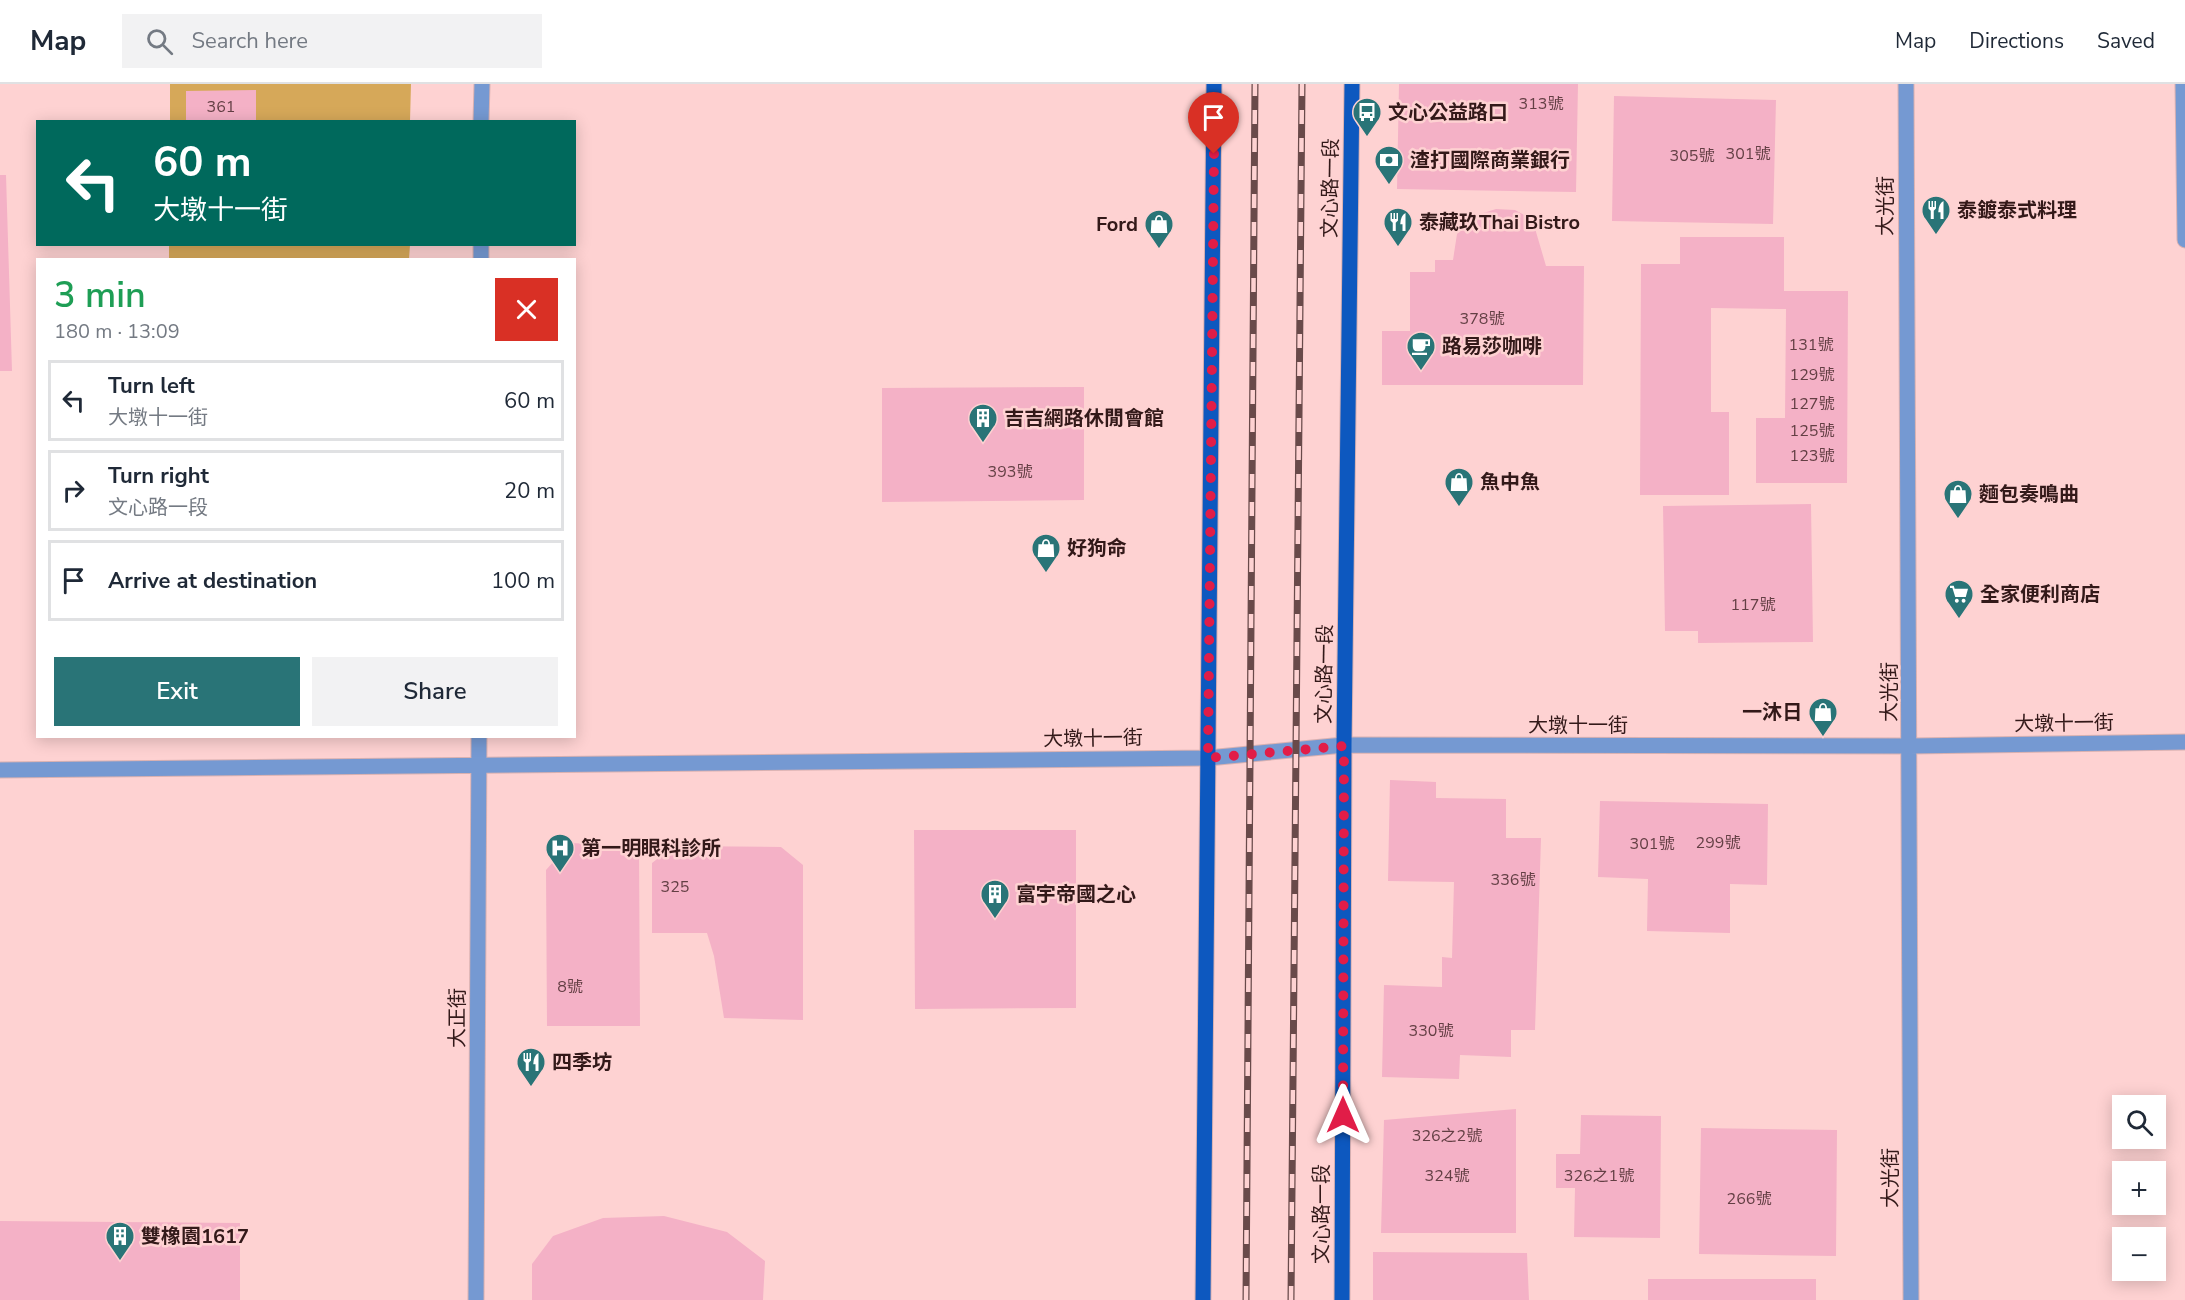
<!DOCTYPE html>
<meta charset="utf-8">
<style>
body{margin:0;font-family:"Nunito Sans","Noto Sans TC",sans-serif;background:#f2f2f3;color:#1f2937;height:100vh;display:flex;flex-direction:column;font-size:22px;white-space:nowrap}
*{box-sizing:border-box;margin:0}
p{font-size:20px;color:#747a83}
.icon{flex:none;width:33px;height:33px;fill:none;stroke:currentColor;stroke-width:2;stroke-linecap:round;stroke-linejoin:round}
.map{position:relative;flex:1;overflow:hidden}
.sheet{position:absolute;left:36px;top:174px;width:540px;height:480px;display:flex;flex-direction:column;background:#fff;border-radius:0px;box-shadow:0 3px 15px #0003}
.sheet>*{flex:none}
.top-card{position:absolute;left:36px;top:36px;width:540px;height:126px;border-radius:0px;box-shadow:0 3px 15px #0003;background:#00695c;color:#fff;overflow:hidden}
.tools{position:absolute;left:2112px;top:1011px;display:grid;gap:12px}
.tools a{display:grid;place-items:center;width:54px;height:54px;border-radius:0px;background:#fff;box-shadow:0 3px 15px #0003;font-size:30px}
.pin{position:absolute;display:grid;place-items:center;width:51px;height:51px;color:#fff;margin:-62px -26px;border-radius:50% 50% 50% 0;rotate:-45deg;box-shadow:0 0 6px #0007}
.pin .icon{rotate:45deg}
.me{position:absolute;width:66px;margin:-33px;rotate:0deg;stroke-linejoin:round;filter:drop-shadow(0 0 4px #0008)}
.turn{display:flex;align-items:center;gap:21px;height:126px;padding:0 18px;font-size:27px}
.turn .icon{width:78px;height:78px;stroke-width:2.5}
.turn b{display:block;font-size:42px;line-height:51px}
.round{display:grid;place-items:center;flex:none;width:63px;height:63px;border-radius:0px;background:#f2f2f3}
.headline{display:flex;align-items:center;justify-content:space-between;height:102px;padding:0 18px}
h1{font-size:36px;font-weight:600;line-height:45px;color:#1e9e55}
.cta{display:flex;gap:12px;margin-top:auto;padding:12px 18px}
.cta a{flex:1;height:69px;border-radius:0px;background:#297477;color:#fff;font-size:24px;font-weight:600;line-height:69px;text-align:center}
.cta a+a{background:#f2f2f3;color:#1f2937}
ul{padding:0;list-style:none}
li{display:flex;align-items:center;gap:18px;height:81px;margin:0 12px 9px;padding:0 6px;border:3px solid #e0e1e3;border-radius:0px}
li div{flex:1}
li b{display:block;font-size:22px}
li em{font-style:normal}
header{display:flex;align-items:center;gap:36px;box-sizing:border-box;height:84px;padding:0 30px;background:#fff;border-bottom:2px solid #e0e1e3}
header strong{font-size:28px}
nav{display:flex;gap:33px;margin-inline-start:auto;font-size:21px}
.search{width:420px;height:54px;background:#f2f2f3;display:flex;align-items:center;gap:15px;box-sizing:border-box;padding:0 21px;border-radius:0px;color:#747a83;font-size:22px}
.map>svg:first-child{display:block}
.green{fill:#d6a859}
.building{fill:#f4b1c6}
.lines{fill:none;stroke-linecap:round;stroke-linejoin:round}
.minor-casing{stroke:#d9b1b1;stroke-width:17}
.major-casing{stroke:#d9b1b1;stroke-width:17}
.minor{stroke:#7599d2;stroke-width:15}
.major{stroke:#0d58bf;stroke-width:15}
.rail-casing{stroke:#694a4a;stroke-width:7}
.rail{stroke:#fed2d2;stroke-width:4.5;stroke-dasharray:14;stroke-linecap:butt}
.route{stroke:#e11d48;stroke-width:10;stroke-dasharray:0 18}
.labels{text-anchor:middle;stroke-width:5;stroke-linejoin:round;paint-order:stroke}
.number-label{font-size:16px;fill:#633f44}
.poi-label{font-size:20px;font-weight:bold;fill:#331919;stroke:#fed2d2;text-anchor:start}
.street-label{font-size:20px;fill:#331919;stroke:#fed2d2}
</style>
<header>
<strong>Map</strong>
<div class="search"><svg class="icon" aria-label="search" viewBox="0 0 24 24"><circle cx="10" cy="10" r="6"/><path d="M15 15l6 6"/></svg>Search here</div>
<nav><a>Map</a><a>Directions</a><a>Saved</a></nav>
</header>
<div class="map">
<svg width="2185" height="1216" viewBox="0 0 2185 1216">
<rect width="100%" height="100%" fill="#fed2d2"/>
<!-- green -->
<path class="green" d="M170,0H411L410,37L170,38Z
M169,161H410L409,175H169Z"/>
<!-- building -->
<path class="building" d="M1399,0H1578L1576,108L1397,105Z
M256,6V38H186V7Z
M1614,12L1776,16L1773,140L1612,137Z
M0,91H6L12,287H0Z
M1496,125L1515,126L1528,133L1534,141L1546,182H1584L1583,301H1382V247H1410V188H1435V176H1453L1457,150L1471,133Z
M1680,153H1784V207H1848L1847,399H1756V334H1785L1786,225L1711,224V328H1729V411H1640L1641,180H1680Z
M1084,303V416L882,418V304Z
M1811,420L1813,558L1698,559V547H1665L1663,422Z
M1390,696L1436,698V714L1506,715V754H1541L1535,946H1511V973L1460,971L1459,995L1382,993L1384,901L1442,903V873L1452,874L1454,798L1388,797Z
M1600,717L1768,720L1767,801L1730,800V849L1647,847L1648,795L1598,793Z
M914,746H1076V924L915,925Z
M570,759L639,762L640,942H547L546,786Z
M674,762L781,763L803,781V936L724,934L714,872L707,849H652V779Z
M1516,1025V1149H1381L1384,1036Z
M1581,1031L1661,1032L1660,1154L1574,1153L1575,1104H1556V1070H1580Z
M1701,1044L1837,1046L1836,1172L1699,1170Z
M664,1132L727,1148L765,1177L763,1216H532V1180L553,1152L603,1134Z
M0,1137L240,1139V1216H0Z
M1373,1168L1527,1169L1529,1216H1373Z
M1648,1195H1816V1216H1648Z"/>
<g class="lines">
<!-- minor casing -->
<g class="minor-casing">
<path id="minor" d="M1906,0L1911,1216
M2183,0L2185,156
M481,38L482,0
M481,176V160
M0,686L1208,674L1344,661L1910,662L2185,658
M476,1216L479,652"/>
</g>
<!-- major casing -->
<g class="major-casing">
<path id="major" d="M1203,1216L1214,0
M1342,1216L1344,661L1352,0"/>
</g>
<!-- minor -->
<use href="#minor" class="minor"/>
<!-- major -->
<use href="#major" class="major"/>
<!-- rail casing -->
<g class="rail-casing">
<path id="rail" d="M1246,1216L1255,0
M1291,1216L1302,0"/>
</g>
<!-- rail -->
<use href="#rail" class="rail"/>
</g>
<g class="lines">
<!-- route -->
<path class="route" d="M1214,70L1208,674L1344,662L1343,1031"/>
</g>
<!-- icons -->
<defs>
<g id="bus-pin" transform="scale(1.5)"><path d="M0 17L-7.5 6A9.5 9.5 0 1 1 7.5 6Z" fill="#297477" stroke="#fed2d2"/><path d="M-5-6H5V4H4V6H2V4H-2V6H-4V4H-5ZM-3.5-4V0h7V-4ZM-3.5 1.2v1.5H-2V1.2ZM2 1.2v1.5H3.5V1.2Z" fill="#fff"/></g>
<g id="bank-pin" transform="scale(1.5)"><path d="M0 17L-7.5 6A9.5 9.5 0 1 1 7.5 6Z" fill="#297477" stroke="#fed2d2"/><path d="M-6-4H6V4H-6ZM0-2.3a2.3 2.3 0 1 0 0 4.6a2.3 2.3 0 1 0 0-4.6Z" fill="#fff"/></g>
<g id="restaurant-pin" transform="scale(1.5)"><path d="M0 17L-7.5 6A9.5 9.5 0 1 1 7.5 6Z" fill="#297477" stroke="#fed2d2"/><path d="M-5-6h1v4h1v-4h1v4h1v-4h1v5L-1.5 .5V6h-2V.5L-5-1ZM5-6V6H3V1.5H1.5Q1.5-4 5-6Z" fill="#fff"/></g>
<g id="shop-pin" transform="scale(1.5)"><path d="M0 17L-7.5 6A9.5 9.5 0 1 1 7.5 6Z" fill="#297477" stroke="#fed2d2"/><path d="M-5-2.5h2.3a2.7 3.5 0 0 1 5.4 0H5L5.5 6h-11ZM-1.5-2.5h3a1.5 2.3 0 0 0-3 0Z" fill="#fff"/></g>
<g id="cafe-pin" transform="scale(1.5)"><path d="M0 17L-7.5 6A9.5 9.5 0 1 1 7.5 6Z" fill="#297477" stroke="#fed2d2"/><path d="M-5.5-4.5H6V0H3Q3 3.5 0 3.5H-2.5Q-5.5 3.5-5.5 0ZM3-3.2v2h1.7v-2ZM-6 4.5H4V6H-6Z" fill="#fff"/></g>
<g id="building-pin" transform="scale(1.5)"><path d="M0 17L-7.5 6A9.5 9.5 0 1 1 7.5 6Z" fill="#297477" stroke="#fed2d2"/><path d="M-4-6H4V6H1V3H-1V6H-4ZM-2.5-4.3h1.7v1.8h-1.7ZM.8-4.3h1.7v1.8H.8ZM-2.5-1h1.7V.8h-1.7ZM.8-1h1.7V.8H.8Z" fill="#fff"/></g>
<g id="supermarket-pin" transform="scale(1.5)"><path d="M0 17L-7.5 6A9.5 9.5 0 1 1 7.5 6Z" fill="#297477" stroke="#fed2d2"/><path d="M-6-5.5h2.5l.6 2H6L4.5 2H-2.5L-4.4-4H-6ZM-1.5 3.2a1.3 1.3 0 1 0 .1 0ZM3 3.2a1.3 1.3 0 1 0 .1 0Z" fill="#fff"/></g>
<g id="hospital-pin" transform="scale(1.5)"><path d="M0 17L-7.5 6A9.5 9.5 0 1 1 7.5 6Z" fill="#297477" stroke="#fed2d2"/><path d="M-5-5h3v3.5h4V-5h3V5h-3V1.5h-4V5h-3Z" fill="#fff"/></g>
</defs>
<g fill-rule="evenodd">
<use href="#bus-pin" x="1367" y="28"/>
<use href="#bank-pin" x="1389" y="76"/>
<use href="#restaurant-pin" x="1936" y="126"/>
<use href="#restaurant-pin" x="1398" y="138"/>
<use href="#shop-pin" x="1159" y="140"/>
<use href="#cafe-pin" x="1421" y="262"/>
<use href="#building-pin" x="983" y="334"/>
<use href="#shop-pin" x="1459" y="398"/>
<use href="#shop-pin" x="1958" y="410"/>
<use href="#shop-pin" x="1046" y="464"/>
<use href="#supermarket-pin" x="1959" y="510"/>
<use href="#shop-pin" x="1823" y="628"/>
<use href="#hospital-pin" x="560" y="764"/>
<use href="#building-pin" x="995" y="810"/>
<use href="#restaurant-pin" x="531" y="978"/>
<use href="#building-pin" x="120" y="1152"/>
</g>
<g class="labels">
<!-- number labels -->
<g class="number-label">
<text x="1541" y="25">313號</text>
<text x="221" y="28">361</text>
<text x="1748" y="75">301號</text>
<text x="1692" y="77">305號</text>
<text x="1482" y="240">378號</text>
<text x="1811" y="266">131號</text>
<text x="1812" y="296">129號</text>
<text x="1812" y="325">127號</text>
<text x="1812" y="352">125號</text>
<text x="1812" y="377">123號</text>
<text x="1010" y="393">393號</text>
<text x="1753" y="526">117號</text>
<text x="1718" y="764">299號</text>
<text x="1652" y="765">301號</text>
<text x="1513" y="801">336號</text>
<text x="675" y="808">325</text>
<text x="570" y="908">8號</text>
<text x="1431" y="952">330號</text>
<text x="1447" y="1057">326之2號</text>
<text x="1447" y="1097">324號</text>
<text x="1599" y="1097">326之1號</text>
<text x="1749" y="1120">266號</text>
</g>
<!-- poi labels -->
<g class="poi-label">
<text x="1388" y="35">文心公益路口</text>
<text x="1410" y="83">渣打國際商業銀行</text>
<text x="1957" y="133">泰鍍泰式料理</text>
<text x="1419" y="145">泰藏玖Thai Bistro</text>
<text x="1138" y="147" text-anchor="end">Ford</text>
<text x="1442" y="269">路易莎咖啡</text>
<text x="1004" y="341">吉吉網路休閒會館</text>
<text x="1480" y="405">魚中魚</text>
<text x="1979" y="417">麵包奏鳴曲</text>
<text x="1067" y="471">好狗命</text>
<text x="1980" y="517">全家便利商店</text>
<text x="1802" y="635" text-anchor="end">一沐日</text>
<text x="581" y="771">第一明眼科診所</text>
<text x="1016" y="817">富宇帝國之心</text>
<text x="552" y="985">四季坊</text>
<text x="141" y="1159">雙橡園1617</text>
</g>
<!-- street labels -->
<g class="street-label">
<text transform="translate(1330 104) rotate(-89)" y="7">文心路一段</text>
<text transform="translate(1885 122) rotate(-90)" y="7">大光街</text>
<text transform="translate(1324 590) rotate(-89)" y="7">文心路一段</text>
<text transform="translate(1889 608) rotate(-90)" y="7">大光街</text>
<text transform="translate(2064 639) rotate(-1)" y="7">大墩十一街</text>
<text x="1578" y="648">大墩十一街</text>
<text transform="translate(1093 654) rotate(-1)" y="7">大墩十一街</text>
<text transform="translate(457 934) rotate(-90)" y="7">大正街</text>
<text transform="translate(1890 1094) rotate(-90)" y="7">大光街</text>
<text transform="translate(1321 1130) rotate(-90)" y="7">文心路一段</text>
</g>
</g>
</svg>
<div class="tools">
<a><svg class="icon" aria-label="search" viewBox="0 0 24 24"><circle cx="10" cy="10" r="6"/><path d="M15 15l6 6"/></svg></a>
<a>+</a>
<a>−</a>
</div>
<div class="pin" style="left:1214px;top:70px;background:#d93025"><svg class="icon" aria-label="arrive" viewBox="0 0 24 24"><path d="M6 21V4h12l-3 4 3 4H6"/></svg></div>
<svg class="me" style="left:1343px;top:1031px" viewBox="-20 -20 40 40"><path d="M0-17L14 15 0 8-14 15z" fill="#e11d48" stroke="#fff" stroke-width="4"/></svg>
<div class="top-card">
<div class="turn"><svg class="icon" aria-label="left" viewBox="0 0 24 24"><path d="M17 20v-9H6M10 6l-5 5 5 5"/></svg><div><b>60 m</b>大墩十一街</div></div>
</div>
<section class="sheet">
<div class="headline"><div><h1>3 min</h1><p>180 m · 13:09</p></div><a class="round" style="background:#d93025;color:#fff"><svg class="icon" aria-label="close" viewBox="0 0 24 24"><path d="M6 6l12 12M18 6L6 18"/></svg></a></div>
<ul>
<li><svg class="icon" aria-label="left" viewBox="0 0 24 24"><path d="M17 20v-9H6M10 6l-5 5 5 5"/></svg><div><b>Turn left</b><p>大墩十一街</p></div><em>60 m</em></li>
<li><svg class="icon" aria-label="right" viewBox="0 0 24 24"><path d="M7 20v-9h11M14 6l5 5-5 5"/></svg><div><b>Turn right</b><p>文心路一段</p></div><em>20 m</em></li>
<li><svg class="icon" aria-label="arrive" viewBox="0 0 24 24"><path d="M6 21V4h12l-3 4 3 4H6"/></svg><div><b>Arrive at destination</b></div><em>100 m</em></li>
</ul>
<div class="cta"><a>Exit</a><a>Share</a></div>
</section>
</div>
